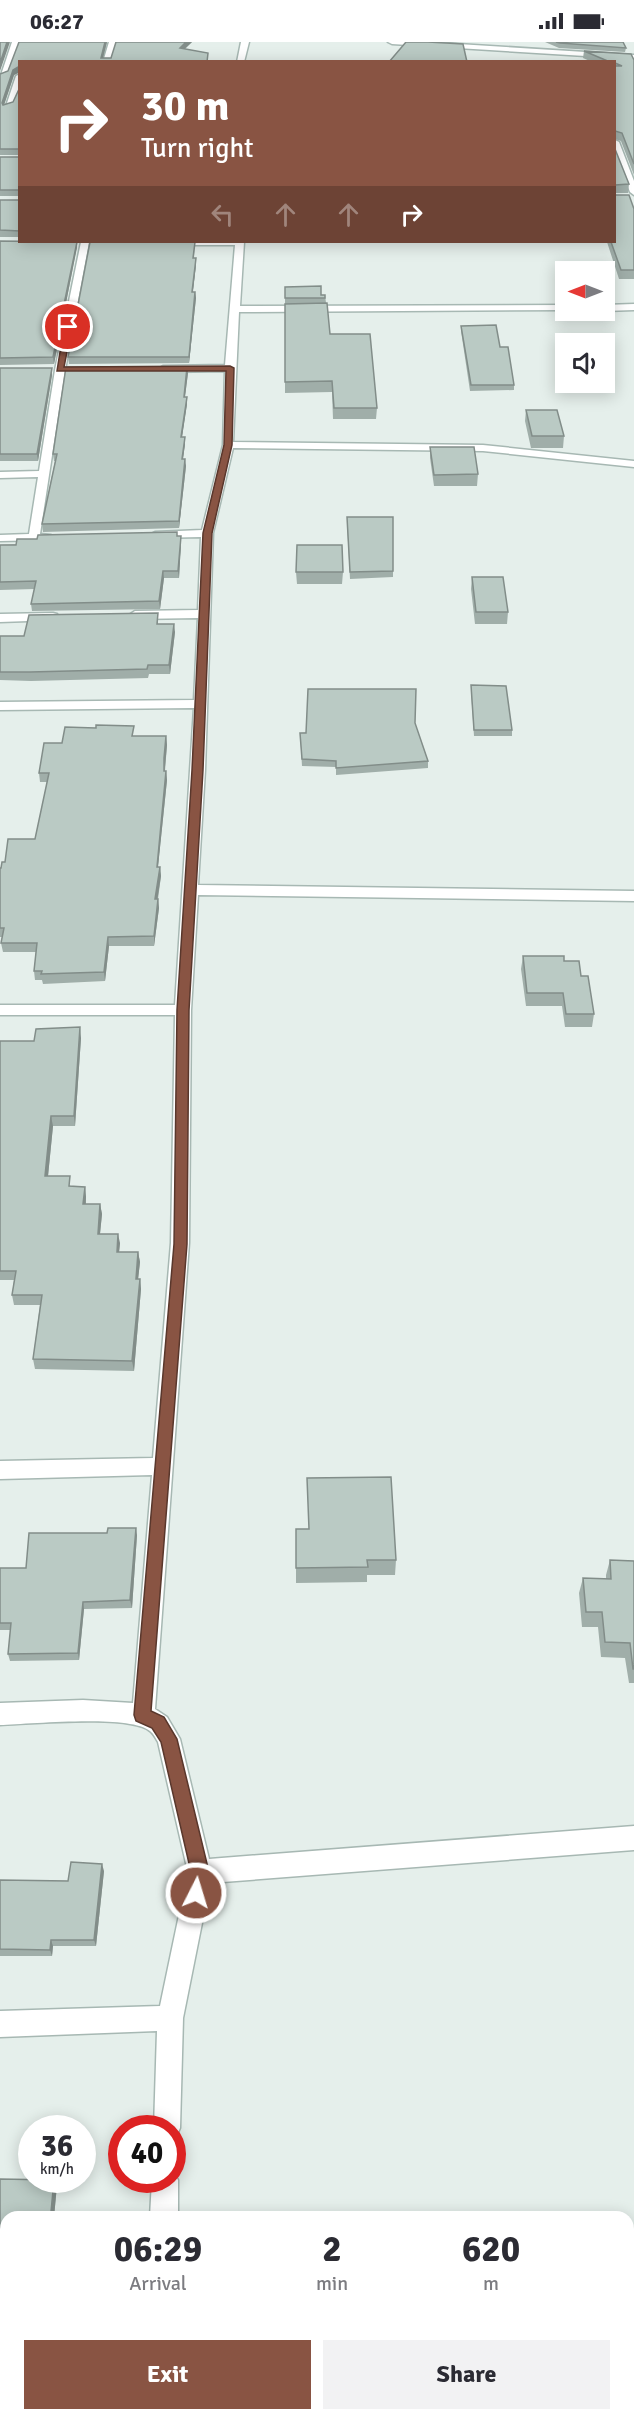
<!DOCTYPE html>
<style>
body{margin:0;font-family:Signika,sans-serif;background:#f2f2f3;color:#2b2b33;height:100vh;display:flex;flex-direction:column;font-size:22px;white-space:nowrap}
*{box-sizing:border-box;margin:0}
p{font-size:20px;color:#7c7c81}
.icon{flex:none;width:33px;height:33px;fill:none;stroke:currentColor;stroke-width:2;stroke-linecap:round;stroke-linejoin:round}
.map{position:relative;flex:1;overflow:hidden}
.panel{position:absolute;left:0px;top:2169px;width:634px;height:210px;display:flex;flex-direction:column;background:#fff;border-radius:18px 18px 0 0;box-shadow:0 3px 15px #0003}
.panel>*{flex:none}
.top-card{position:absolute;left:18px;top:18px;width:598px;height:183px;border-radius:0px;box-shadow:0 3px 15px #0003;background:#895443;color:#fff;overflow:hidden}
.needle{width:39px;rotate:270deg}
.tools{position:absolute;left:555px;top:219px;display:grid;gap:12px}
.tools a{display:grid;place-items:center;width:60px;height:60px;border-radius:0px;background:#fff;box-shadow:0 3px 15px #0003;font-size:30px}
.speed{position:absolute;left:18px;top:2073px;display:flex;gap:12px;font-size:30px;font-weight:700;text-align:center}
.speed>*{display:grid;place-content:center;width:78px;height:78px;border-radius:50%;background:#fff;box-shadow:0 3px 15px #0003;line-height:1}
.speed small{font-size:15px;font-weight:400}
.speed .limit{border:9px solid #d22;background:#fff;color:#111}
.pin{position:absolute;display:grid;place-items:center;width:51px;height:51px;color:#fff;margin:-26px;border:3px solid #fff;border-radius:50%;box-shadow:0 2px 6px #0007}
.me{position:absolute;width:66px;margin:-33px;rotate:5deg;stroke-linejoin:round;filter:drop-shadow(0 0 4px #0008)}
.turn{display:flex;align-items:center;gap:21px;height:126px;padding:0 24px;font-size:27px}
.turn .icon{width:78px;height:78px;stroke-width:2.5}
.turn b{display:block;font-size:42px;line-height:51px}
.lanes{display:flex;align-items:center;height:57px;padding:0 24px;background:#0003;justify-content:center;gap:30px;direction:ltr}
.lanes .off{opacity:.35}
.eta{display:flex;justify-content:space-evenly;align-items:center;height:102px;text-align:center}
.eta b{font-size:36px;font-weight:700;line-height:42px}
.cta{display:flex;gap:12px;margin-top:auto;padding:12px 24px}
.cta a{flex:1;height:69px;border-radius:0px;background:#895443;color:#fff;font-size:24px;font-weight:700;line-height:69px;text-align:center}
.cta a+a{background:#f2f2f3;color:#2b2b33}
.status{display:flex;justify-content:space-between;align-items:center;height:42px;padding:0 30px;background:#fff;direction:ltr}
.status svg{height:16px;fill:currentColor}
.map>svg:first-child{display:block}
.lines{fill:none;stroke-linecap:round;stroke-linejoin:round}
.minor-casing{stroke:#a7b8b3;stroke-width:3}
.minor{fill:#fff;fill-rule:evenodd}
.wall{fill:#a0aea9}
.shaded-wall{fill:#828d89}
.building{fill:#bacac4;stroke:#828d89;stroke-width:1.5}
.route{fill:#895443;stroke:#59372c;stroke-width:1.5}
</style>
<div class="status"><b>06:27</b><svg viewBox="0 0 49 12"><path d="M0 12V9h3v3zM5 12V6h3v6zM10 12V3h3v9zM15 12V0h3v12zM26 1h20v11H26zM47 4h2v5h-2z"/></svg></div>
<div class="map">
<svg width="634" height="2379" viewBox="0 0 634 2379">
<rect width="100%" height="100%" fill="#e5efeb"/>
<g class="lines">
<!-- minor casing -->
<g class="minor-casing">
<path id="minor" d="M12,0H20L7,34L0,36Z
M109,0H117L110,20H103Z
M241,0H249L244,20H237Z
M388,0H426L634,13V17L392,2Z
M20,32V45L12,65L5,67L16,34Z
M615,98L619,100L634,139V153L630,150L615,111Z
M81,200H89L65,328L40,492L51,493L53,495L47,498L0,499V493L29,492L38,435L0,436V430L39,429L55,328Z
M169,200H244L240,264L566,263L567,268L239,270L233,400L483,403L634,419V425L483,409L233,406L213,491L205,728L198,843L634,849V859L198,853L191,968L189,1201L155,1667L167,1675L180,1697L209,1817L634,1784V1808L210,1841L183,1976L180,2086L176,2095L172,2097V2086H154L157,1989L0,1995V1969L160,1964L188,1830L158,1700C156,1697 154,1692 150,1689C130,1672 29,1682 0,1683V1661L83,1658L133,1661L152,1433L0,1437V1419L153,1416L171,1201L175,973H0V963H175L194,666L0,668V660L194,658L198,576L135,577L129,573L135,569L198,568L201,495L155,496L149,493L155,490L202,488L223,403L225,329L163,330L158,327L163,324L225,323L235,203H173Z
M634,262V268L604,269L603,268L604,263Z
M53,571L57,572L59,575L57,578L0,580V572Z
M172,2128L178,2138V2175H150L152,2138H172Z
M144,2373H172V2379H144Z"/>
</g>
<!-- minor -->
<use href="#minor" class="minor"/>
</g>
<!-- wall -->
<path class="wall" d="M19,0H107L103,16H111L116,0H192L185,7L208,11V20H20V30L14,33L4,63L13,60L20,45V113H0V32L8,29Z
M545,0H623L626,6L625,10L559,6Z
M584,9L634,18V133L621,99L615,97V20H592L583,16Z
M615,107L629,142L628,151H615Z
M0,115H20V154H0Z
M0,158H20V195H0Z
M634,167V237H619L607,200H615Z
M0,199L77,205L54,322L0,323Z
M195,200L194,216H196V223L193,250H195L196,256L189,321L69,322L68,315Z
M285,245L321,253H325L330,292L377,366L376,377H333L332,350L285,351Z
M461,284L500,305L514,343V348L470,349L461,289Z
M0,326H52V333L38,419H0Z
M188,331L185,355H187V362L182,395L185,402L183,417L186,424L179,486L43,490L42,482L55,419H54L53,412Z
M526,368L564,394L563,406H531L525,379Z
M430,405L478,432L477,444H434L430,416Z
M393,475V535L350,537L347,481Z
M181,494V501L179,536H164L160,567L32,569L31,562L35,547L0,548V503Z
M296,530H343L342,542H297Z
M472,535L508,570L507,582H475L471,547Z
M158,571V582L175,590L170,632H149L148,636L31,639L0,638V594H24Z
M471,643L512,688V694H474L471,649Z
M415,681L428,719V726L336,733V725L302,724L300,691Z
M135,694H166L167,703L165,729H166L167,738L158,825H160L161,834L158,857L159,866L154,904H109L105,939L43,942L42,938H35L34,929L36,910H3L1,901L2,895H0V826H1L5,820L35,797L47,740H40L39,731L62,701Z
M523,914L564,919L581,934L594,972L592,985H565L562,964H526L521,927Z
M81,996L75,1084H53L48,1134L71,1144L85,1145L86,1155V1162H100L102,1172L100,1192L120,1201L119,1210H138L140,1220L138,1237H140L141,1247L134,1329L35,1327L33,1317L40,1263H14L12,1253L14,1238H0V999H34Z
M296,1487L396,1518L395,1533H367V1540L296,1541Z
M137,1493L132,1566L84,1567L79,1618L10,1619L8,1612L11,1588H0V1526H26Z
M610,1518L634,1519V1641H629L625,1616L601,1615L598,1585H582L579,1551L583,1536L606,1537V1533Z
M104,1829L96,1904H53L52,1914H0V1838L68,1839Z
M0,2137L55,2138L57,2143L54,2175H6V2373H40V2379H0Z"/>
<!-- shaded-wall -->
<path class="shaded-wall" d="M7,0H10L0,29V21Z
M105,0H107L102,20L101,16Z
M186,0H192L180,11V6Z
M20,24V30L14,33L3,66L2,61L13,28Z
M77,200V205L54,322L53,315Z
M196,216V223L192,256V250Z
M195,250L196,256L189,321V315Z
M187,325L188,331L184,362V355Z
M52,326V333L38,419L37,412Z
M187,355V362L181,402V395Z
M185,395V402L182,424V417Z
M185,417L186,424L179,486V479Z
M181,494V501L179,536L178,529Z
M163,529L164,536L160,567L159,559Z
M174,582L175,590L170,632L169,623Z
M166,694L167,703L165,725V738L164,716Z
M166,729L167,738L157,834V825Z
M160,825L161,834L156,866L155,857Z
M158,857L159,866L154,904V894Z
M108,895L109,904L105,939L104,930Z
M80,985L81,996L75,1084L74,1074Z
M51,1074L53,1084L47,1144L45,1134Z
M85,1145L86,1155L85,1172L83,1162Z
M100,1162L102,1172L99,1201L98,1192Z
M118,1192L120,1201L118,1220L117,1210Z
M138,1210L140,1220L137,1247L136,1237Z
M140,1237L141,1247L134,1329L132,1319Z
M136,1486L137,1493L132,1566L130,1558Z
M83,1560L84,1567L79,1618L78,1611Z
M102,1822L104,1829L96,1904L94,1898Z
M51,1898L53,1904L52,1914L50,1908Z
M55,2138L57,2143L54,2175L51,2170Z
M37,2373H40V2379H36Z"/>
<!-- building -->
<path class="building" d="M0,0H7L0,21Z
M19,0H105L101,16H111L116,0H186L180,6L208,11L207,20H20V24L13,28L2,61L3,63L13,60L20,45V107H0V32L8,29Z
M406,0H428L463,2L467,20H389Z
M556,0H623L626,6L560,1Z
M584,9L631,12L634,18V122L622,91L615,89V24H622L615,21V20H610Z
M615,107L629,142L615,143Z
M0,115H20V148H0Z
M615,152L616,153H629L634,167V228H621L611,200H615Z
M0,158H20V189L0,188Z
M0,199L77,200L53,315L0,316Z
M90,200H195L193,216H196L192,250H195L189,315H68Z
M321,244V253H325V256H285V245Z
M327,261L330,292H370L377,366H334L332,339L285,340V262Z
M496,283L500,305H508L514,343H471L461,284Z
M66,325H187L184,355H187L181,395H185L182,417H185L179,479L42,482L57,412H53Z
M0,326H52L37,412H0Z
M526,368H557L564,394H532Z
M430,405H474L478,432L434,433Z
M347,475H393V529L350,530Z
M177,490V494H181L178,529H163L159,559L31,562L36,539L0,540V503H16L17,497H37L38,493Z
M297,503H342L343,530H296Z
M472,535H503L508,570H476Z
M158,571L157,582H174L169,623H148L147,627L30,630H0V594H24L29,573Z
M471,643L506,644L512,688H474Z
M308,647H416L415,681L428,719L336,726V719L302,717L300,691H306Z
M96,683L134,684L132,694H166L164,716V729H166L157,825H160L155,857H158L154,894L108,895L104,930L41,932L42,929H34L37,901H1L4,886H0V826H1L2,820H5L8,797H35L49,731H39L44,701H62L65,685L96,686Z
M523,914H564V919H579L581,934H588L594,972H566L563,951H527Z
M80,985L74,1074H51L45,1134H70L69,1144L85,1145L83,1162H100L98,1192H118L117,1210H138L136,1237H140L132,1319L33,1317L42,1253H12L16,1229H0V999H34L36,987Z
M391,1435L396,1518H367L368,1525L296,1526V1487H309L307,1436Z
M108,1486H136L130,1558L83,1560L78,1611L8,1612L11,1581H0V1526H26L29,1491H107Z
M610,1518L634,1519V1627H633L630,1601L605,1600L602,1570H586L583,1536L611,1537Z
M71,1820L102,1822L94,1898H51L50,1908L0,1907V1838L68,1839Z
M0,2137L54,2138L51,2170H25L24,2175H6V2373H37L36,2379H0Z"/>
<!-- route -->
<path class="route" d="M68,283L72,285L64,325L230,324L234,326L232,403L212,491L203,728L189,968L187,1202L151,1669L164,1675L177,1697L209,1830L202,1857L196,1860L189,1857L187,1851L191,1830L161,1700L152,1686L136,1679L134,1673L174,1202L177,968L192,728L203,491L224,403L226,329H57L64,285Z"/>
</svg>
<div class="tools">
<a><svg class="needle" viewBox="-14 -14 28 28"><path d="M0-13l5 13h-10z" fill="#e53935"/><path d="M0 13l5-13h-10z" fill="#7c7c81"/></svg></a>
<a><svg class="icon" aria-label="sound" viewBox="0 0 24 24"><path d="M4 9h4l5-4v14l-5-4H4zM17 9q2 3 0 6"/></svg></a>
</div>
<div class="speed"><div>36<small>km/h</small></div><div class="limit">40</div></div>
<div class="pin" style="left:68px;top:285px;background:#d93025"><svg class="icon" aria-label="arrive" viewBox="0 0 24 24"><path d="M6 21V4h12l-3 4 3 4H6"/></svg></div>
<svg class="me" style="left:196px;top:1851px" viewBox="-20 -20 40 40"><circle r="17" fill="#895443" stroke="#fff" stroke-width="3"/><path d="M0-11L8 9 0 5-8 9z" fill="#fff"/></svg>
<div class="top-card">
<div class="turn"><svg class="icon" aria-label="right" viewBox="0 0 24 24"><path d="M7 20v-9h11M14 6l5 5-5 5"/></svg><div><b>30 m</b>Turn right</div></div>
<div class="lanes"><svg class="icon off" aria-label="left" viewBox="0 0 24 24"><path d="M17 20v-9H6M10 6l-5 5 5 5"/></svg><svg class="icon off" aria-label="ahead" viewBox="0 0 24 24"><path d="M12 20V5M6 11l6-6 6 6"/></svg><svg class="icon off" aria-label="ahead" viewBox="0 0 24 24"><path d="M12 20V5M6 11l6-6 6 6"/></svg><svg class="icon" aria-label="right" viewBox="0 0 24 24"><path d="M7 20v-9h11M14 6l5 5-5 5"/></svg></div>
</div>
<section class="panel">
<div class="eta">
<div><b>06:29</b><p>Arrival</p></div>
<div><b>2</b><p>min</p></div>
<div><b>620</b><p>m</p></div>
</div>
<div class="cta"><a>Exit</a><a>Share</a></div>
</section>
</div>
